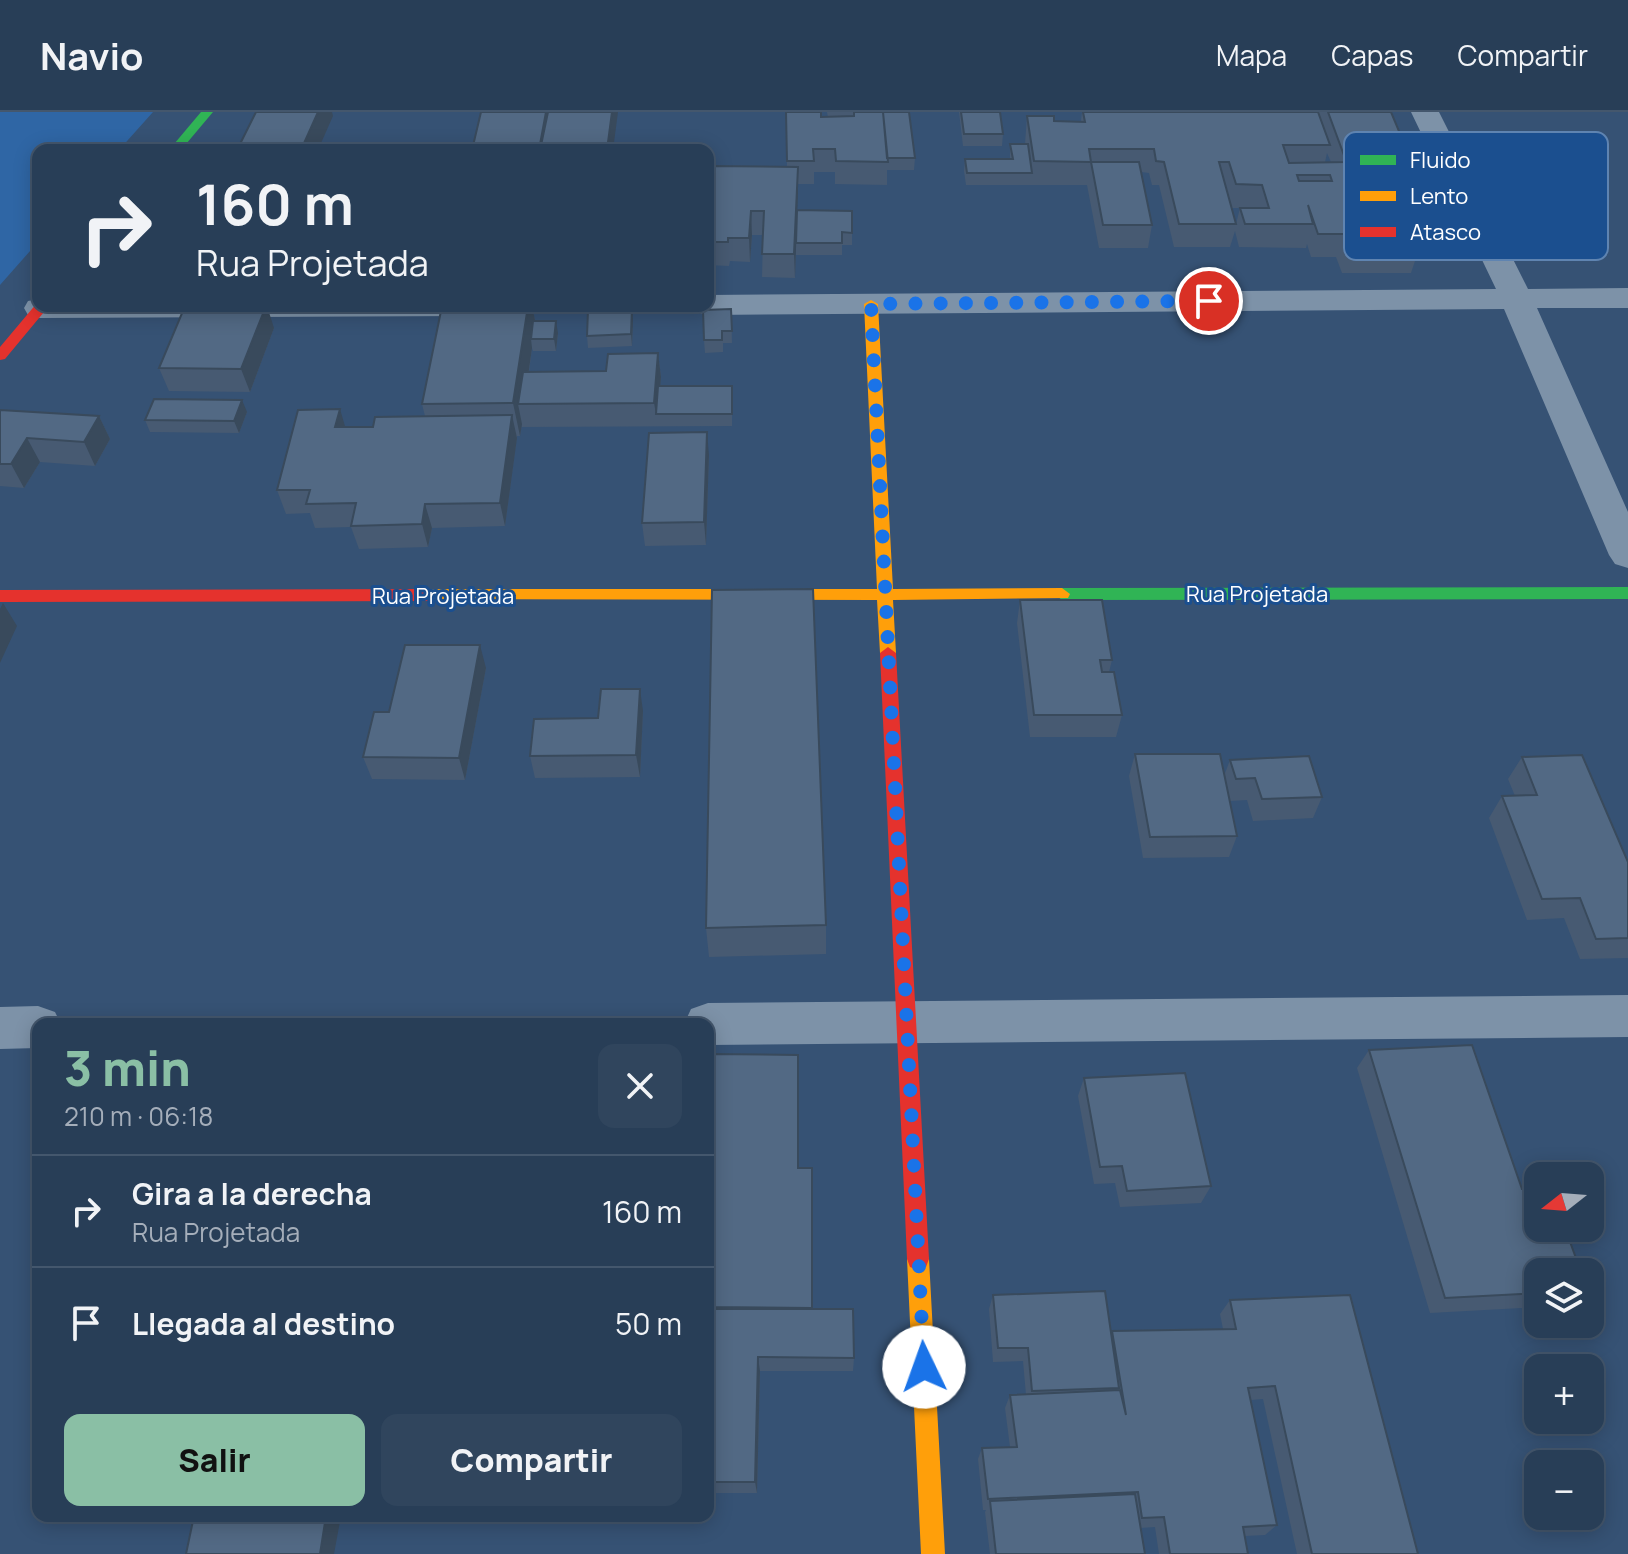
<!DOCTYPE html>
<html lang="es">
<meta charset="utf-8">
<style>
body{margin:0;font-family:Manrope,sans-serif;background:#30455d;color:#f1f3f6;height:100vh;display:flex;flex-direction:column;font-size:30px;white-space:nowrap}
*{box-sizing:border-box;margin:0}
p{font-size:26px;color:#a5aeba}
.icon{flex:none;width:44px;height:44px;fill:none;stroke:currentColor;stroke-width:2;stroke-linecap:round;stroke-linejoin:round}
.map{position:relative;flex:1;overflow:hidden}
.panel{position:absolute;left:32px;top:906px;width:682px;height:504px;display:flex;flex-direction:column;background:#283e57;border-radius:16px;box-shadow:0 4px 20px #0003,0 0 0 2px #44576d}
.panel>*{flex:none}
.banner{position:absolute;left:32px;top:32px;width:682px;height:168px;border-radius:16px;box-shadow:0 4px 20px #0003,0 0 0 2px #44576d;background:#283e57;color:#f1f3f6;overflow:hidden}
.needle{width:52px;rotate:253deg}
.tools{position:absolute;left:1524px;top:1050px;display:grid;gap:16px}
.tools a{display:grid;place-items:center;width:80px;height:80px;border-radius:16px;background:#283e57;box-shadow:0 4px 20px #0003,0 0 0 2px #44576d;font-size:40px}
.pin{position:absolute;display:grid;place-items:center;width:68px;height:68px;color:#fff;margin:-34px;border:4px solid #fff;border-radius:50%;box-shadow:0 2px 8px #0007}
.me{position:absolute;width:88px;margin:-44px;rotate:357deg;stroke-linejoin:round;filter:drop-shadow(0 0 6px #0008)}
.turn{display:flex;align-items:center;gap:28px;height:168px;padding:0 32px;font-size:36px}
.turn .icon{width:104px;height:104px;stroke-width:2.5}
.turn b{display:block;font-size:56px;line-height:68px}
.round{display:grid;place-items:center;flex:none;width:84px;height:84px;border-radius:16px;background:#30455d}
.head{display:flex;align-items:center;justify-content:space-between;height:136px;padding:0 32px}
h1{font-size:48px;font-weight:800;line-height:60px;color:#8abfa5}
.primary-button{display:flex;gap:16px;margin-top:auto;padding:16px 32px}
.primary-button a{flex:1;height:92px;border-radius:16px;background:#8abfa5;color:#111;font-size:32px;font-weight:800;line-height:92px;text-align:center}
.primary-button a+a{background:#30455d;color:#f1f3f6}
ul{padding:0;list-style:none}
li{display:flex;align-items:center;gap:24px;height:112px;padding:0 32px;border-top:2px solid #44576d}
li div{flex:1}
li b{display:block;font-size:30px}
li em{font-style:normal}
header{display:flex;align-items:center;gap:48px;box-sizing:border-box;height:112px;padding:0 40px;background:#283e57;border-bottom:2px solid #44576d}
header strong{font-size:38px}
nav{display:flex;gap:44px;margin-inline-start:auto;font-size:28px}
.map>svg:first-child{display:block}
.green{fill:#2f66a5}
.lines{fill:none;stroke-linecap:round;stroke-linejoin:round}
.street{fill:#7d92a8;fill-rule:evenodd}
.fast{fill:#30b455;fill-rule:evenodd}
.slow{fill:#ff9f0a;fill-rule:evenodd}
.jam{fill:#e5322d;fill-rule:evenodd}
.wall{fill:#475a72;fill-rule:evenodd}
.shaded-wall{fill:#394a5c}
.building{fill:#526984;stroke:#394a5c;stroke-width:2;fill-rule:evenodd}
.route{stroke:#1a73e8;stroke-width:14;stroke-dasharray:0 25.2}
.labels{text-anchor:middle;stroke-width:6;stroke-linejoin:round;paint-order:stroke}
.street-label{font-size:22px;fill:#fff;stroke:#1b4f8f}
.key{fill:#1b4f8f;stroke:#5f84b1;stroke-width:2}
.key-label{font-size:22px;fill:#fff}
</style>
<header>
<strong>Navio</strong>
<nav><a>Mapa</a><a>Capas</a><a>Compartir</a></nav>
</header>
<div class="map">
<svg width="1628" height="1442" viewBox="0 0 1628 1442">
<rect width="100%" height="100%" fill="#365274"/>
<!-- green -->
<path class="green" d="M0,0H153L119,38H38V130L0,173Z"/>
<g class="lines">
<!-- street -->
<path class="street" d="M1411,0H1439L1528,177L1628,176V196H1537L1628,400V456L1615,452L1609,443L1504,197L708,203L696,200L692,194H708V183L1496,177Z
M38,187V194H480L476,201L464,204L40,206L28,203L24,196L28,189Z
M1628,883V925L708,933V912H684L691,897L708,891Z
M38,894L55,900L61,912H38V936L0,937V895Z"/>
<!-- fast -->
<path class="fast" d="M201,0H213L181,38H169Z
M1628,475V487L1062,488L1054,482L1062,476Z"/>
<!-- slow -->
<path class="slow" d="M871,188L878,192L893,477L1062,476L1070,482L1068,486L893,488L896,541L888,547L880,541L877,488L424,487L422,483L424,479L430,477H877L864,192Z
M918,1136L926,1139L929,1147L945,1442H921L907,1147L910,1139Z"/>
<!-- jam -->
<path class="jam" d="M37,191L38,194H49L5,247L0,248V235Z
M430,477L438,483L430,489L0,490V478Z
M888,535L896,541L929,1147L926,1155L918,1158L910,1155L907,1147L880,541Z"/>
</g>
<!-- wall -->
<path class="wall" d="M786,0L821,5H828L827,0H909L915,46L914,58H887V73L835,72V60H814V72H798L797,98L852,99V133H842V143H796V132L795,166L762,165L763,123H752L750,150L730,149L729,154L708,153V54L787,55Z
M959,0H1000L1003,22L1002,34H963Z
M1082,0H1391L1411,48L1452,92L1443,115H1410L1419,137L1411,161H1342L1336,145H1311L1307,132L1306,136L1239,135L1235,119L1230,135H1174L1159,73H1152L1149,61L1141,60L1152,113L1148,136H1099L1087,73H966L964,59L965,47H1010V32H1025L1027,4L1054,9H1081ZM1327,41L1331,50H1325ZM1232,96H1240L1236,112Z
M442,194H532L535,209L558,221L556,239H533L532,236L529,260L606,259L658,241L661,265L660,274H732V314L522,315V312L520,324H517L505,414L432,416L428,435L359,437L351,415L315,416L310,401L286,402L277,378L345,315H373L425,304L422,292Z
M731,197L732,231H723V240L705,241L704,228Z
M633,208L632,234L588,236L587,224Z
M274,216L250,280L169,279L159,256Z
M0,298L99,304L110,327L95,354L40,350L24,376L0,374Z
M247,300L239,321L150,320L145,308Z
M709,343L706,433L645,434L642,411Z
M1020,488L1112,548L1109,560L1122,603L1116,625H1030L1017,511Z
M486,556L465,668L372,667L363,645L389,600Z
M643,599L640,665L535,666L530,644L598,606Z
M1135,642L1224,664L1230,648L1322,685L1313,706L1253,709L1247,688L1230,689L1237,724L1229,745L1143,746L1129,664Z
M1522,645L1628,750V846L1580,847L1564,806L1527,808L1489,706L1502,684H1515L1508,667Z
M826,813V842L709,845L706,816Z
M1369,938L1522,1077L1538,1160V1195L1430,1201L1357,956Z
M708,942L798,1056H812V1197L854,1246L853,1259H760L757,1381H708Z
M1084,966L1211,1074L1201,1091L1120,1095L1115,1071L1094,1072L1078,984Z
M993,1183L1111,1222L1112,1219L1223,1217L1220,1202L1230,1188L1418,1442H1297L1263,1287L1251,1288L1277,1413L1265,1423L1245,1424L1248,1442H1159L1155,1415L1140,1416L1145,1442H990L985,1400L986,1398H983L978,1347L982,1336L1010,1335L1005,1296L1010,1283H1026L1023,1249L993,1250L989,1197Z"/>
<!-- shaded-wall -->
<path class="shaded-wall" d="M318,0H332L333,4L318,38H301Z
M546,0H553L546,38H539Z
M612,0H618L613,38H607Z
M798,55V78L795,166L794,142Z
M751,99L752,123L750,150L749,126Z
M266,194H267L274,216L250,280L241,257Z
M528,194H532L536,213L531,227L532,236L524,292H518L522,312L520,324L513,291Z
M632,196L633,208L632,234L631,222Z
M556,209L558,221L556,239L554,227Z
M658,241L661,265L658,302H656L654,291Z
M242,288L247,300L239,321L234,309Z
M340,297L347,321L335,315Z
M512,303L517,326L505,414L500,391Z
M99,304L110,327L95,354L84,330Z
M707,320L709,343L706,433L704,410Z
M27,326L40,350L24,376L11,352Z
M425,392L432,416L428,435L422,412Z
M3,491L17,514L0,551V497Z
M480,533L486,556L465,668L459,646Z
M640,577L643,599L640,665L636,643Z
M758,1245L760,1259L757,1381L755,1370Z
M326,1404H341L334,1442H320Z"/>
<!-- building -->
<path class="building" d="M256,0H318L301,38H237Z
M481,0H546L539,38H472Z
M548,0H612L607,38H540Z
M786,0H821V5L854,4V0H883L888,50L836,49L835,37H813L814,49H787Z
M883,0H909L915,46H887Z
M961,0H1000L1003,22H964Z
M1083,0H1318L1330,33H1283L1289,51L1347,50L1353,46H1345L1328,0H1391L1411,48H1432L1452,92H1400L1419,137H1349L1344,122H1318L1308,93L1313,112H1245L1240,96H1269L1262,73L1236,72L1229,50H1219L1236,112H1179L1164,50L1156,49L1154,37H1089L1091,50L1034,49L1027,4H1054V9L1085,10ZM1297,63H1330L1332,69H1299Z
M1010,32H1028L1032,61H967L965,47H1013Z
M1091,50H1139L1152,113H1103Z
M708,54L798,55L794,142H762L764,99H751L749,126H728V130H708Z
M797,98L852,99V121L842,120V131H796Z
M185,194H266L241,257L159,256Z
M442,194H528L513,291L422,292Z
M632,196L631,222L587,224L588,198Z
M731,197L732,219H722V228H704L703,198Z
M533,209H556L554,227H531Z
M658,241L654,291L518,292L523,260L606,259L608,242Z
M658,274H732V302H656Z
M154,287L242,288L234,309L145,308Z
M340,297L335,315H373L375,305L512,303L500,391L425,392L422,412L351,414L356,391L306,392L310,378H277L298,298Z
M0,298L99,304L84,330L27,326L11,352H0Z
M707,320L704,410L642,411L649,321Z
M813,477L826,813L706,816L712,478Z
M1020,488H1102L1112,548H1100L1102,560H1114L1122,603H1034Z
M405,533H480L459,646L363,645L374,600H389Z
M601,577H640L636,643L530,644L534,607L598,606Z
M1135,642H1220L1237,724L1150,725Z
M1582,643L1628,750V826L1596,827L1580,786L1542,787L1502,684L1537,683L1522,645Z
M1309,644L1322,685L1262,687L1255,666L1236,667L1230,648Z
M1472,933L1522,1077H1538V1116H1565L1581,1160H1538V1181L1445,1186L1369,938Z
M708,942L798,943V1056H812V1196L708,1195Z
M1185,961L1211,1074L1127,1079L1122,1054L1100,1055L1084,966Z
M1105,1179L1119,1276L1032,1279L1028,1236H998L993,1183Z
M1350,1183L1418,1442H1312L1275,1274L1248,1276L1277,1413L1243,1415L1248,1442H1170L1164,1405L1142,1406L1138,1380L988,1387L982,1336L1017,1335L1010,1283L1120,1278L1126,1303L1112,1219L1236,1217L1230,1188Z
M708,1197H853L854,1246L758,1245L755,1370H708Z
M1135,1382L1145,1442H996L990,1389Z
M194,1404H326L320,1442H186Z"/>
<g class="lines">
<!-- route -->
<path class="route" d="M924,1255L871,192L1209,189"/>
</g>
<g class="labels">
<!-- street labels -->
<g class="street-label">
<text x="1257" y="490">Rua Projetada</text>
<text x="443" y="492">Rua Projetada</text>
</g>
</g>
<!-- legend -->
<rect x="1344" y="20" width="264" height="128" rx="12" class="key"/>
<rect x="1360" y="43" width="36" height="10" fill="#30b455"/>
<rect x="1360" y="79" width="36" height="10" fill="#ff9f0a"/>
<rect x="1360" y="115" width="36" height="10" fill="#e5322d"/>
<g class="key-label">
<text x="1410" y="56">Fluido</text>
<text x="1410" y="92">Lento</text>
<text x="1410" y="128">Atasco</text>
</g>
</svg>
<div class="tools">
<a><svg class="needle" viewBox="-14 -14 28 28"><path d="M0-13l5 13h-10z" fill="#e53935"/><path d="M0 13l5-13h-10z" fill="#a5aeba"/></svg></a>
<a><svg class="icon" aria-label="layers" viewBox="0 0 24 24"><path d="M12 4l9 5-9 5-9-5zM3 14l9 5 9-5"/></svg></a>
<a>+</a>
<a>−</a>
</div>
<div class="pin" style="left:1209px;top:189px;background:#d93025"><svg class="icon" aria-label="arrive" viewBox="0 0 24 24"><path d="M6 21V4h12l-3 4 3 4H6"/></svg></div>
<svg class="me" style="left:924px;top:1255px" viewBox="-20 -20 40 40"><circle r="19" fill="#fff"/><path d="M0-13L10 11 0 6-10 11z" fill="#1a73e8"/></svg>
<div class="banner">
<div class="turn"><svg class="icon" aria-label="right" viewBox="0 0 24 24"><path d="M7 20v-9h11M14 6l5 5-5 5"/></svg><div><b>160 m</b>Rua Projetada</div></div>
</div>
<section class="panel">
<div class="head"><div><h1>3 min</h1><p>210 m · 06:18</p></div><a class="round"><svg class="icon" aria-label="close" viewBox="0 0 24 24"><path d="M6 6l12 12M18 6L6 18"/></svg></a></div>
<ul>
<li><svg class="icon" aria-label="right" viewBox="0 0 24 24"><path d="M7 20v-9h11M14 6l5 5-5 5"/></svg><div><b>Gira a la derecha</b><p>Rua Projetada</p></div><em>160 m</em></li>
<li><svg class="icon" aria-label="arrive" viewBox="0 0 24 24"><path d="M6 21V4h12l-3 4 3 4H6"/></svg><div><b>Llegada al destino</b></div><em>50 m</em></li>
</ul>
<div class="primary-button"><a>Salir</a><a>Compartir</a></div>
</section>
</div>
